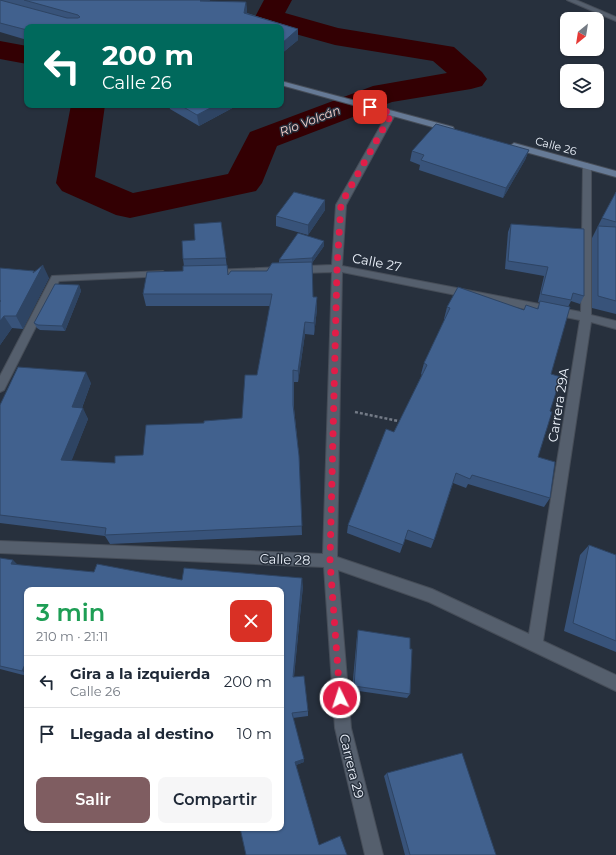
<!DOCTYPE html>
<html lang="es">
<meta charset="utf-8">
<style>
body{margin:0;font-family:Montserrat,sans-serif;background:#f6f6f7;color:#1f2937;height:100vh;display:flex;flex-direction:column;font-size:15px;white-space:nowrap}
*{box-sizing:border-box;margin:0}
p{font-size:13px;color:#747a83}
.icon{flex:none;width:22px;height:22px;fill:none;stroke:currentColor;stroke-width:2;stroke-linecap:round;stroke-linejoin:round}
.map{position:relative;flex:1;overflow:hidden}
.side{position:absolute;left:24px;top:587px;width:260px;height:244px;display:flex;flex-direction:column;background:#fff;border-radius:8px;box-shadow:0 1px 3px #0004}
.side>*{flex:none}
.banner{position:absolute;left:24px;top:24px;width:260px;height:84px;border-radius:8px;box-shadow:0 1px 3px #0004;background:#00695c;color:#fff;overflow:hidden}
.needle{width:26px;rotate:210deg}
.buttons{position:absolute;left:560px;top:12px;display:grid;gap:8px}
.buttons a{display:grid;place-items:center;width:44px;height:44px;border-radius:8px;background:#fff;box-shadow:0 1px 3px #0004;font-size:20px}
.pin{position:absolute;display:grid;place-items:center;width:34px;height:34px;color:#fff;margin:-17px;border-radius:8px;box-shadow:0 2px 6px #0006}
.me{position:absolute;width:44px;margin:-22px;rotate:356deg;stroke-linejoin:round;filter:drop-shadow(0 0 3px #0008)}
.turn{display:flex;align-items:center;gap:14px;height:84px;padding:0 12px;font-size:18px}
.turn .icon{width:52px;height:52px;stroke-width:2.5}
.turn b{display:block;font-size:28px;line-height:34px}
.round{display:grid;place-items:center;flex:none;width:42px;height:42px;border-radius:8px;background:#f6f6f7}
.head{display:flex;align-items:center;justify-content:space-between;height:68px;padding:0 12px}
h1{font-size:24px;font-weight:600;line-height:30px;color:#1e9e55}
.primary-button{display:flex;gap:8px;margin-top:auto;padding:8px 12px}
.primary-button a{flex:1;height:46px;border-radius:8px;background:#7f5d61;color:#fff;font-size:16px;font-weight:600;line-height:46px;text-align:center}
.primary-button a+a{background:#f6f6f7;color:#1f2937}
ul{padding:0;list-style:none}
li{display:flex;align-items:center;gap:12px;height:52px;padding:0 12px;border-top:1px solid #e0e1e3}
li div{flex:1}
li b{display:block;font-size:15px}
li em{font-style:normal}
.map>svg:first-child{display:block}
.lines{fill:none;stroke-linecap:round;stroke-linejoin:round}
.river{fill:#330003;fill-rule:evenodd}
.street-casing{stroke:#464d58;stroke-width:2}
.secondary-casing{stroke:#464d58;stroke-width:2}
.path{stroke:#747b87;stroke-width:2.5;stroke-dasharray:3 2;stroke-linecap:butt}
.street{fill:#555f6d;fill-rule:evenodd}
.secondary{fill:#667a96;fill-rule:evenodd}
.wall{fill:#38537a}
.shaded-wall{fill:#2e4463}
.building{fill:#41618e;stroke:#2e4463}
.route{stroke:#e11d48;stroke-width:7;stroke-dasharray:0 12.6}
.labels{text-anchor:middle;stroke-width:3;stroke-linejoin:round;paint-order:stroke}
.far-street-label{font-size:11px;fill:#eff5fe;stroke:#27303d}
.far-water-label{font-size:12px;font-style:italic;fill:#f8d1cd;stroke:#27303d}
.street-label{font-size:13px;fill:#eff5fe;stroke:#27303d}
</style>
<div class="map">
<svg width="616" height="855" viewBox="0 0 616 855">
<rect width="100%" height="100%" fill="#27303d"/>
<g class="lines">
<!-- river -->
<path class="river" d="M264,0H292L285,13L338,28L454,47L482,72L487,79L482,86L471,89L392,102L277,146L262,183L256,191L130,218L116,215L62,191L56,183L71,105H105L95,177L133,193L228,174L250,132L373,86L447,73L433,61L335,45L281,30V27C270,27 261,26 255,17Z
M0,41L27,46V64L0,59Z"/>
<!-- street casing -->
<g class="street-casing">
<path id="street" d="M567,0H576L616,17V21Z
M389,111L396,113L346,205L342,266L581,312L583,166L587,163L591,166V315L616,321V329L591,322L543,641L616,675V691L429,602L338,570L351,728L383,855H365L335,728L324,567L0,553V541L323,554L332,272L211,276L206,273L211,270L332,265L336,205ZM342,272L580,320L529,634L432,589L337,557Z
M163,271L168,274L167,276L59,281L4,390L0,392V376L52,276Z"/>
</g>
<!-- secondary casing -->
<g class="secondary-casing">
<path id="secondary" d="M281,81L453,127L454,129L447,131L281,85Z
M514,143L616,171V177L511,148L510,146Z"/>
</g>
<!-- path -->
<path class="path" d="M355,412L403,422"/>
<!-- street -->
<use href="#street" class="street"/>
<!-- secondary -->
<use href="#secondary" class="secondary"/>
</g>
<!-- wall -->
<path class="wall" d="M0,0H210L209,1L246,2L247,13L298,29V40L281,54V27H27V40L0,32Z
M169,105H238L199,126L170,109Z
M529,150L525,160L503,198L419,170L420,165L410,161L412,151Z
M616,192V314L592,308V238L602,218Z
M325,200V210L308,235L276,226V216Z
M221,222L228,275L267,271L279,263V260L324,246L312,263L313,297H317V309L314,335L305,334L298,382H294V408L299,456L302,535L110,544L105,536L0,523V405L91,383L82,408L88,419L71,461L115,463L143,455L204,423L242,418L257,375L270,306H146L143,294L183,271L184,266L183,259L195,240Z
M511,224L584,296L580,304L571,301L568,307L551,374L550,411L538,457L550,498L544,507L468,484L466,488L453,483L434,540L431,548L405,539L400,553L347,533L348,525L422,375L421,374L424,363L445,319H444L447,307L524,310L537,308L540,303L538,302L544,276L505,269L508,232Z
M0,268L34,271L35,272L49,278L23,329L12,328L0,345Z
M79,285L81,291L65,331L40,330L37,328L34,323Z
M589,545L616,555V652L564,631L580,555Z
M0,558L17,565L182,580L303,586L294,677L308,711V716L293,718L304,762L296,765L319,845L347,855H246L281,828V590H27V676L0,669Z
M358,630L410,649V694L407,698L352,690L357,636Z
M387,773L496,855H405L384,776Z"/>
<!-- shaded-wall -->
<path class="shaded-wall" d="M201,0H210L202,11L200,1Z
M246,2L247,12L245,23L244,13Z
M298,29V40L281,54V44Z
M216,105H238L199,126L197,115Z
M529,150L525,160L503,198L506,188Z
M325,200V210L308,235V225Z
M324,241V246L312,263V258Z
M43,265L49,278L23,329L16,316L34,271L37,277Z
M79,285L81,291L65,331L62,326Z
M317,297V309L314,335V323Z
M4,316L12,328L0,345V321Z
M305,322V334L298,382V371Z
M86,372L91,383L78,418L72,407Z
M83,408L88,419L68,470L61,460Z
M13,560L22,569L11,564Z
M302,578L303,586L293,683V677Z
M27,660V674L22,671Z
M304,759V762L296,765L295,762Z"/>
<!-- building -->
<path class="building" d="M0,0L67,18H78L80,17L78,15L24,0H201L200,1L246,2L244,13L298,29L281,44V27H27V30L0,23Z
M180,105H216L197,115Z
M436,124L529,150L506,188L421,160L424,155L412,151Z
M294,192L325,200L308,225L276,216Z
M616,192V222L602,218Z
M221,222L226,258L183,259L182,241L195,240L194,224Z
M511,224L584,229V296L573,293L571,300L541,294L548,267L508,261Z
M598,226L616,227V301L598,296Z
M298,233L324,241L312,258L279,260Z
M312,262L313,297H317L314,323L305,322L298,371L293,370V405L299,456L302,526L105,535L106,528L0,515V405L18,367L86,372L72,407L83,408L61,460L115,463V456L143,455L146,425L204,423V421L242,418L245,375H257L272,294H143L147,272L183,271V266L227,265L228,275L231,271H267L272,263Z
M43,265L16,316H4L0,321V301H1H0V268L34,271L33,273Z
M55,284L79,285L62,326L38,325L34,323Z
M458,287L524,310L526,305L538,309L540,301L570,307L551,374L561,377L550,411L552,412L538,457L555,462L550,498L472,475L470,479L456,473L434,540L408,530L403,545L348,525L386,429L394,432L427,365L424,363L450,308L447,307Z
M589,545L616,555V641L573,623Z
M0,558L13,560L11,564L94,572L97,564L182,580L184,568L302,578L293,677L304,676L308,711L292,713L304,759L295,762L319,845L340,836L347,855H246L240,828H281V590H27V660L22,671L0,666Z
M358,630L410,638V649H412L410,694L354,686Z
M462,753L496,855H410L387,773Z"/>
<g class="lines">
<!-- route -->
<path class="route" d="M340,698L330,561L337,268L341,204L392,113L370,107"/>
</g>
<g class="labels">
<!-- far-street labels -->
<g class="far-street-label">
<text transform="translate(556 146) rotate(15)" y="4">Calle 26</text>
</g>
<!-- far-water labels -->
<g class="far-water-label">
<text transform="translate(310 121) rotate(-21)" y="4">Río Volcán</text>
</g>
<!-- street labels -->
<g class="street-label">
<text transform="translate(377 262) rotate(11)" y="5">Calle 27</text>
<text transform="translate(558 405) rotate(-81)" y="5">Carrera 29A</text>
<text transform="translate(285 559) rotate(2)" y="5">Calle 28</text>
<text transform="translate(352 766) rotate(76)" y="5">Carrera 29</text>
</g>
</g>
</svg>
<div class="buttons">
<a><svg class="needle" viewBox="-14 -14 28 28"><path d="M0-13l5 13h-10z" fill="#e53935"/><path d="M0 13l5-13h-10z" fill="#747a83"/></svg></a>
<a><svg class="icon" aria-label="layers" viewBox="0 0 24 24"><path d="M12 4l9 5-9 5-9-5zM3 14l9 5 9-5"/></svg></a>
</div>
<div class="pin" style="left:370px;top:107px;background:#d93025"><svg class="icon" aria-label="arrive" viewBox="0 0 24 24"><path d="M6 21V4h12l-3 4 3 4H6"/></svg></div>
<svg class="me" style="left:340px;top:698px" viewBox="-20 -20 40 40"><circle r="17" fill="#e11d48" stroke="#fff" stroke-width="3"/><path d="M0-11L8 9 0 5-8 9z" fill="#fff"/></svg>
<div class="banner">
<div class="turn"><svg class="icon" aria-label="left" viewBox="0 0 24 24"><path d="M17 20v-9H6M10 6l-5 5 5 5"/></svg><div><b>200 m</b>Calle 26</div></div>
</div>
<section class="side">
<div class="head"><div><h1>3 min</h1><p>210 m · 21:11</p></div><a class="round" style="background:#d93025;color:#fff"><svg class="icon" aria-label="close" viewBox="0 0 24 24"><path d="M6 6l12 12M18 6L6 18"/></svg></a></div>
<ul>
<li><svg class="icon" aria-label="left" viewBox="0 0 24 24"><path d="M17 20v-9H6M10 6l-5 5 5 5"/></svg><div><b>Gira a la izquierda</b><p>Calle 26</p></div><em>200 m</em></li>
<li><svg class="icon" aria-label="arrive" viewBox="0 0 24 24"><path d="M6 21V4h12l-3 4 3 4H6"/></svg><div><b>Llegada al destino</b></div><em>10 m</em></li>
</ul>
<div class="primary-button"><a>Salir</a><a>Compartir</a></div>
</section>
</div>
